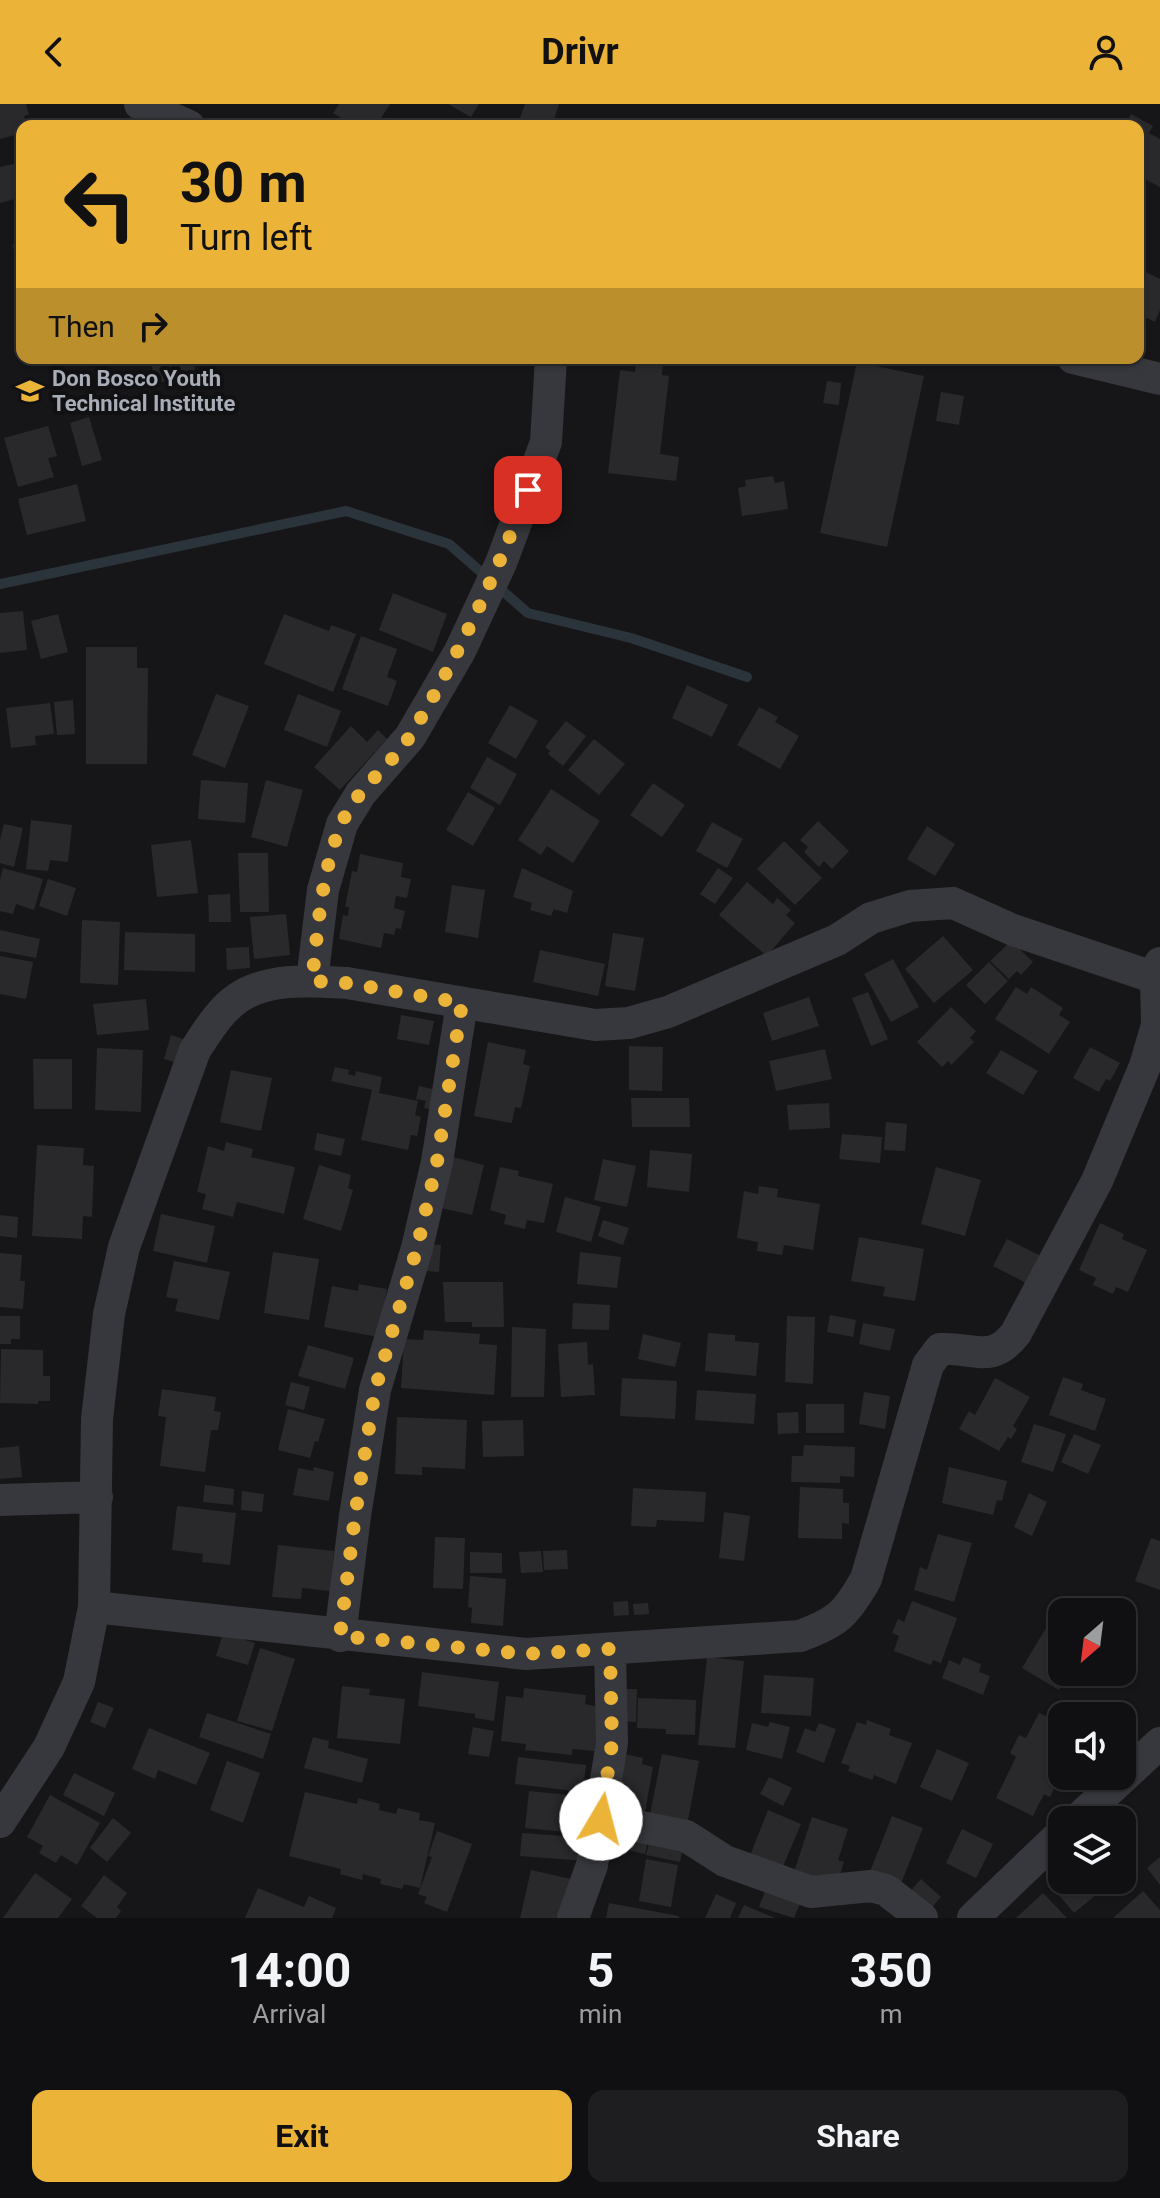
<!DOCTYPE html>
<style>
body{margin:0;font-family:Roboto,sans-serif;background:#1e1e20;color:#f1f3f6;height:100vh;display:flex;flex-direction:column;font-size:30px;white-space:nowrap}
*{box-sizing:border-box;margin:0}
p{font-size:26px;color:#9c9d9f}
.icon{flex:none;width:44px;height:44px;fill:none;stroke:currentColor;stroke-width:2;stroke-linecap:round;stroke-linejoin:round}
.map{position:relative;height:1814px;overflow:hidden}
.drawer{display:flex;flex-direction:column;background:#101012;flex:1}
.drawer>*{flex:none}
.hud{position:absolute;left:16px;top:16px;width:1128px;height:244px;border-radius:16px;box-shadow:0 2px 6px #0004,0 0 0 2px #303032;background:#ecb339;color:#111;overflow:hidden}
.needle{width:52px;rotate:208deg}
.tools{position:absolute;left:1048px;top:1494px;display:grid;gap:16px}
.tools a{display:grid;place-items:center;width:88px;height:88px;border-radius:16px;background:#101012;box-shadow:0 2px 6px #0004,0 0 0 2px #303032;font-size:40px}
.pin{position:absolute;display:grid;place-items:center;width:68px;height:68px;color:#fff;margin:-34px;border-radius:16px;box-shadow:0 4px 12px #0006}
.me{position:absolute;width:88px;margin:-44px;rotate:8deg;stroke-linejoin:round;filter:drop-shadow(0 0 6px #0008)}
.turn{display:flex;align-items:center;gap:28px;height:168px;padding:0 32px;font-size:36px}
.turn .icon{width:104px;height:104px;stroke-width:2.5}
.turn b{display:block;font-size:56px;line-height:68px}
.then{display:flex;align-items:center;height:76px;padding:0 32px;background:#0003;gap:16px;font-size:30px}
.eta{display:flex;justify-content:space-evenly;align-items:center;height:136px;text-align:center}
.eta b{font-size:48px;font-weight:700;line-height:56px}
.primary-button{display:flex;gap:16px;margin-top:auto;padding:16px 32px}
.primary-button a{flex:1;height:92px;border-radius:16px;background:#ecb339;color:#111;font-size:32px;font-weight:700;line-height:92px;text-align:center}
.primary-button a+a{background:#1e1e20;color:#f1f3f6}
header{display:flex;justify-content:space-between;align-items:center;height:104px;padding:0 32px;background:#ecb339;color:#111;font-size:36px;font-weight:700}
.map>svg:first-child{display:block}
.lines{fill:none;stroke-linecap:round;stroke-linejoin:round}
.stream{stroke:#2c343b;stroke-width:10}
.building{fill:#29292c}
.minor{stroke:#37383d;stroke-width:32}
.route{stroke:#ecb339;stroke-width:14;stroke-dasharray:0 25.2}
.labels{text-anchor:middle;stroke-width:8;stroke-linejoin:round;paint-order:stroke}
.poi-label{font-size:22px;font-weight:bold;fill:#a8adb7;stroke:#111113;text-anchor:start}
</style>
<header><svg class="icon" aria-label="back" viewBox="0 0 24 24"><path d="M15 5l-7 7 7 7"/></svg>Drivr<svg class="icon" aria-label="person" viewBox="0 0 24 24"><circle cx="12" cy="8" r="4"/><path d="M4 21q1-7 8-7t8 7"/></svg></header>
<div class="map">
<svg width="1160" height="1814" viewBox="0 0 1160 1814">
<rect width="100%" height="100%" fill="#161618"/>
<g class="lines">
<!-- stream -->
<path class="stream" d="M0,480L346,407L449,440L528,509L631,534L747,573"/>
</g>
<!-- building -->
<path class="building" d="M0,0H26L29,10L24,12L26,17L32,15L34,22H22V29L0,35Z
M339,0H390L376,22H354L333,9Z
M448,0H479L471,13Z
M525,0H559L552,22H517Z
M1131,10L1153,22L1149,29L1160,35V83L1145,75L1140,82L1138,81V22H1125Z
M87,14L111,15L110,22H87Z
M22,58V93L0,99V63Z
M22,137V169L12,141Z
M1138,164L1160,175V206L1155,218L1138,210Z
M151,254H193L196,273L154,279Z
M636,256L663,259L662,271L669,272L660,350L679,353L676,377L608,369L620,266L635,268Z
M857,258L924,272L887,443L820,429Z
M827,277L841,279L839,301L823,299Z
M941,288L964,292L959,321L936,317Z
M89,313L102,356L82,362L70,319Z
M48,322L57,352L48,354L54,373L18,383L4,334Z
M773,372L775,379L784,377L788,405L742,412L738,384L746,382L745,376Z
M77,380L86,417L27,431L18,395Z
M393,489L447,510L433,548L379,526Z
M23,507L27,546L0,549V509Z
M58,510L68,548L41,555L31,517Z
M284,510L329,527L331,521L356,530L333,588L264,560Z
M361,532L397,545L387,573L397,577L388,602L342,585Z
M86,543H137V564H148L147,660H86Z
M687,581L728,601L712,633L672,614Z
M216,590L249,602L225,664L192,651Z
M298,590L341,607L327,643L284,626Z
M73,596L75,630L57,631L54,598Z
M50,599L54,630L35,632L36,641L11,644L6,604Z
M510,601L538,617L516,655L488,639Z
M759,603L778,613L775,618L799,632L780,665L737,641Z
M566,617L586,632L563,662L548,650L550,647L545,643Z
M351,622L367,638L378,626L387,635L340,686L314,663Z
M594,635L625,660L599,691L568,666Z
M487,653L517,670L500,701L470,684Z
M201,676L248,679L245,719L198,715Z
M266,676L303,686L287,743L251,733Z
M653,679L685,701L662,733L630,711Z
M551,685L600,717L573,759L547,742L541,751L518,736Z
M468,688L495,704L473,742L446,726Z
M31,716L72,721L68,758L50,756L48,767L26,765Z
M818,717L849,747L832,765L824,757L819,763L804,748L808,743L800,736Z
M712,718L743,735L727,764L696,747Z
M4,720L23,724L14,763L0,759V736Z
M927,722L955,740L935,772L907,755Z
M191,736L198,789L157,793L151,741Z
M784,737L822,774L795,801L757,765Z
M238,749H268L269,808H240Z
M360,750L403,759L401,773L411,775L407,794L396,792L394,804L405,807L401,825L396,824L394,831L384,829L381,844L339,835L343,811L348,812L349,803H345L352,767L357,768Z
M3,764L43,775L34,806L16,800L13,810L0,807V776Z
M522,764L573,787L567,809L554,805L551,812L530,806L532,799L513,793Z
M718,764L733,774L715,800L700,790Z
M48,775L76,784L67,812L39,802Z
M747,778L773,800L777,794L791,806L786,811L795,819L767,852L719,811Z
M452,781L485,786L478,834L445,828Z
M230,790L231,818H209L208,791Z
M286,810L290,851L254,855L250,813Z
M82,816L120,818L118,881L80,879Z
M0,826L40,835L36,854L0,847Z
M125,828L195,830V868L124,866Z
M613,829L644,834L635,887L605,882Z
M943,832L973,866L934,899L905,865Z
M1011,837L1033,858L1021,871L1017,867L1009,875L990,857Z
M249,843L250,864L227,866L226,844Z
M540,846L605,860L598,892L533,878Z
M0,852L33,858L26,895L0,890Z
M893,855L919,903L891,918L864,870Z
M989,858L1008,877L985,900L966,881Z
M1016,883L1027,890L1031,883L1063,904L1059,911L1070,918L1049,950L995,915Z
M868,888L888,935L871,942L852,894Z
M809,893L819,922L772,937L763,909Z
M146,895L149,926L97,931L93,900Z
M951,903L976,927L970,934L974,938L951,961L948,957L942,963L917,938Z
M401,911L434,917L429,941L397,935Z
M171,931L188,937L181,960L164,955Z
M488,938L526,946L523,960L530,962L521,1004L515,1003L512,1019L474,1012Z
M629,942L663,943L662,987L629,986Z
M1090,943L1120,959L1110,977L1106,975L1099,988L1073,974Z
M97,944L143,946L141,1008L95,1006Z
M825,945L832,975L776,987L769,957Z
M1001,946L1038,967L1023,991L986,969Z
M33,955H72V1005H34Z
M335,963L349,966L348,970L355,972L356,967L382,973L379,989L418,997L415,1011L421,1013L417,1032L411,1031L408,1046L361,1036L372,986L331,977Z
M231,966L272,974L261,1027L220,1018Z
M419,982L440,987L436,1006L424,1004L426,997L416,995Z
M631,994H689L690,1023H632Z
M829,999L830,1024L789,1026L787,1001Z
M886,1018L907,1020L905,1047L884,1046Z
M317,1029L345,1035L341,1052L314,1046Z
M842,1030L882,1033L880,1059L839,1055Z
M226,1038L253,1045L251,1053L295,1063L284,1110L237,1098L233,1113L202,1105L206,1090L197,1088L208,1042L224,1047Z
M37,1041L84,1044L83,1061L94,1062L92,1113L83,1112L82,1135L32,1132Z
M650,1046L692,1050L689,1088L647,1083Z
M449,1052L484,1061L472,1111L437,1103Z
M603,1055L636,1062L627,1103L594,1096Z
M319,1061L351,1071L348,1084L353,1086L341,1127L303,1115Z
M500,1063L519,1067L518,1072L553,1080L544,1119L527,1116L525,1125L504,1120L506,1111L490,1106Z
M936,1063L981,1076L965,1132L921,1120Z
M759,1082L778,1085L777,1093L820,1100L813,1146L784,1141L782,1151L757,1147L758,1138L737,1134L744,1087L758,1090Z
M565,1093L601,1103L591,1138L556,1128Z
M161,1110L215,1122L207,1159L153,1147Z
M0,1111L18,1113L17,1134L0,1132Z
M603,1116L629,1124L623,1141L598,1132Z
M1100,1119L1124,1130L1122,1135L1147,1146L1128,1188L1116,1183L1113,1190L1093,1181L1096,1174L1079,1166Z
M859,1133L924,1145L915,1197L883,1192L885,1183L851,1177Z
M1007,1135L1043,1153L1028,1180L993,1162Z
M427,1140L441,1141L439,1168L424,1167Z
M273,1148L319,1155L309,1216L264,1209Z
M580,1148L621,1153L617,1184L577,1180Z
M0,1149L22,1151L20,1177H25L23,1205L0,1203Z
M174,1157L230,1168L219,1216L175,1207L178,1195L166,1193Z
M443,1178H503L504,1223H472V1218H445Z
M359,1180L387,1185L378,1233L324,1223L332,1182L358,1187Z
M573,1199L610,1201L609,1226L572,1225Z
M830,1211L856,1216L853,1233L827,1228Z
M0,1212H20V1235H11V1240H0Z
M787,1212L815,1213L813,1280L785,1278Z
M863,1219L895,1225L890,1247L859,1240Z
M512,1223L546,1225L544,1293H511Z
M424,1226L480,1230L479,1240L497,1241L494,1291L401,1284L404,1235L423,1236Z
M708,1229L735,1231V1237L759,1239L756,1272L705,1267Z
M643,1230L681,1239L675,1263L638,1255Z
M587,1238L588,1261L593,1260L595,1291L561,1293L558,1240Z
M308,1241L354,1254L345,1285L298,1272Z
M1,1245L43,1246V1272H50V1297H38V1300L0,1299Z
M1063,1273L1083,1280L1081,1286L1106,1295L1095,1327L1049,1311Z
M622,1274L677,1277L675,1315L620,1312Z
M995,1274L1030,1293L1013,1322L1017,1325L1011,1335L1008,1333L999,1347L959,1325L969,1307L975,1311Z
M291,1278L310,1283L304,1306L285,1301Z
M162,1285L216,1293L214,1307L221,1308L218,1326H211L205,1368L160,1362L166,1313L158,1312Z
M697,1286L756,1290L754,1320L695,1316Z
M864,1288L890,1292L885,1325L859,1320Z
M806,1300H844V1329H806Z
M288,1305L325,1315L318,1338L315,1337L310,1354L278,1346Z
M798,1308L799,1329L778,1330L777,1309Z
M397,1313L467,1316L465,1365L422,1363V1371L395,1370Z
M523,1316L524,1352L483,1353L482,1317Z
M1034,1320L1066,1330L1053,1368L1021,1358Z
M1074,1330L1101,1341L1088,1370L1061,1358Z
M804,1341L855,1343L854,1373L840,1372V1379L791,1378L792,1352H803Z
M19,1342L22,1373L0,1375V1344Z
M314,1363L334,1368L329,1397L293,1391L298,1364L313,1367Z
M949,1363L1007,1377L1002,1397L997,1396L993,1411L942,1399Z
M205,1381L234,1385L233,1401L203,1398Z
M800,1383L843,1385V1399H849V1420L842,1419V1435L798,1434Z
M633,1384L706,1388L704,1418L657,1416L656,1423L631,1422Z
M242,1387L264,1390L262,1408L241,1406Z
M1029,1389L1047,1398L1032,1432L1014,1423Z
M177,1402L236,1409L230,1461L202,1458L203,1450L172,1446Z
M724,1408L750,1412L744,1457L719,1454Z
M938,1430L972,1439L954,1498L914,1486L920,1463L927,1466Z
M435,1433L465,1434L463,1485L433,1484Z
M1151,1434L1160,1437V1486L1135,1477Z
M278,1441L334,1447L330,1487L302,1484L301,1495L272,1493Z
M567,1446L568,1465L544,1466L543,1447Z
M541,1447L543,1468L521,1469L519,1448Z
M470,1448L502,1449V1469H470Z
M470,1472L506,1475L503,1522L471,1519L472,1504L468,1503Z
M628,1497L629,1511L614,1512L613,1498Z
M912,1497L957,1514L941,1559L933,1556L931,1561L894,1547L899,1532L892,1529L898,1515L904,1518Z
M648,1499L649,1510L634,1511L633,1500Z
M1046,1524L1062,1534V1568H1070L1059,1586L1022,1564Z
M223,1529L255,1539L248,1561L216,1552Z
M260,1544L295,1555L272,1627L237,1617Z
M707,1553L744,1557L735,1644L698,1641Z
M963,1553L981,1560L979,1568L990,1572L983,1591L942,1574L949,1556L960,1561Z
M422,1568L499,1578L494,1617L475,1614V1610L418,1602Z
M764,1571L814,1574L811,1612L761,1609Z
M342,1582L370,1585L369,1591L405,1595L400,1640L337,1634Z
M524,1584L586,1591L585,1600L600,1603L595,1647L572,1645V1651L525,1646L526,1640L501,1637L506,1592L523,1594Z
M618,1585H637L636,1618L616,1617Z
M638,1594L696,1596L695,1631L666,1630V1625L637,1624Z
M98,1598L114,1604L105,1624L90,1618Z
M207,1609L271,1630L263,1655L199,1633Z
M1039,1609L1062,1620V1669L1050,1693L1044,1690L1033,1712L996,1694L1016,1653L1010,1649L1019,1631L1026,1634Z
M867,1616L891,1625L889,1631L912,1639L896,1680L874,1671L872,1676L848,1667L850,1662L841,1659L857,1618L866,1621Z
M770,1618L790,1623L782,1655L746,1646L752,1619L768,1623Z
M819,1619L836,1625L824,1659L796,1648L805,1624L815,1628Z
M473,1623L494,1627L489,1653L468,1650Z
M149,1624L210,1649L196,1681L158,1666L155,1675L132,1665Z
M313,1633L329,1637L328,1644L368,1655L362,1679L304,1664Z
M937,1645L969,1659L952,1697L920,1683Z
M620,1649L643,1654L642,1660L653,1663L645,1708L610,1702Z
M662,1650L699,1657L687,1722L649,1715Z
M518,1653L586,1661L583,1688L515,1680Z
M227,1657L260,1669L243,1719L210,1706Z
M74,1669L115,1689L104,1712L63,1691Z
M769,1673L792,1684L783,1702L760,1690Z
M529,1687L579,1692L576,1729L525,1724Z
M305,1688L357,1700L358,1694L380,1700L379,1706L396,1710L398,1704L420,1709L419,1716L435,1719L420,1784L404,1780L402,1785L380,1780L381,1775L363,1770L362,1776L340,1770L341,1765L289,1752Z
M50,1691L100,1719L77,1761L61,1751L56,1759L39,1749L43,1742L27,1733Z
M768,1706L801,1720L781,1767L749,1754Z
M892,1712L923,1724L900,1782L869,1770Z
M812,1713L848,1725L838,1756L844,1758L836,1782L794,1768Z
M113,1714L131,1729L107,1758L90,1744Z
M962,1725L993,1740L976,1774L946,1759Z
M437,1727L472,1740L447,1808L424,1799L427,1793L418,1790L432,1753L428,1752Z
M624,1727L649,1733L645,1750L620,1744Z
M522,1729L590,1734L587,1757L520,1752Z
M651,1732L684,1740L680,1758L646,1751Z
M1160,1753V1781L1147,1764Z
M646,1755L678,1761L671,1803L639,1797Z
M531,1766L571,1775L562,1814H520Z
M35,1769L72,1795L58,1814H3Z
M104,1771L127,1789L117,1803L121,1807L116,1814H97L81,1802Z
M921,1775L941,1793L926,1810L906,1792Z
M1063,1776H1102L1107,1782L1074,1809L1053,1784Z
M768,1780L802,1794L794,1814L759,1803Z
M258,1784L304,1803L309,1792L336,1804L332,1814H245Z
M1143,1787L1160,1806V1814H1113Z
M1043,1789L1067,1814H1016Z
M716,1790L736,1799L730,1814H705Z
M609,1799L679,1812V1814H606Z
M744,1801L775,1814H738Z"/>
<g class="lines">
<!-- minor -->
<path class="minor" d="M140,0L189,22
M1073,254L1160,275
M312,877L323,786L342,720L361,689L410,633L460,547L501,459L546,338L551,254
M0,1396L97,1393
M94,1503L526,1550L800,1532C838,1518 846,1510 866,1475L928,1261L940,1245C974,1243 992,1261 1016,1229L1097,1077L1145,962L1157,921L1156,874L1160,859
M340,1532L355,1412L375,1286L417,1144L437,1058L462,899
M601,1715L686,1732L725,1757L811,1788L871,1782L886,1786L922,1814
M1077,1716L1160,1639
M0,1718L49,1643L79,1578L94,1503L97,1315L109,1210L124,1143L195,946C207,928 219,907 238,894C269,873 312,877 347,879L595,921L629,919L668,908L837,836L871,814L910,802L953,799L1013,826L1156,874
M573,1814L592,1761L612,1639L610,1545
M973,1814L1062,1729"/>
</g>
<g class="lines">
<!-- route -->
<path class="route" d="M528,386C496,471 459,551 412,629C392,662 356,684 341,721C321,769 318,825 312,877L347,879L462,899L437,1058L417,1144L375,1286L355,1412L340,1532L526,1550L610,1545L612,1639L601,1715"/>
</g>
<!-- icons -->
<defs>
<g id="university-bare" transform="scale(2.16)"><path d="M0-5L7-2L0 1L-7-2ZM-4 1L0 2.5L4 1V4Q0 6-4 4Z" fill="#ecb339" stroke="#111113" stroke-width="2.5" paint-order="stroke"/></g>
</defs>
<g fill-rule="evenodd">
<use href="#university-bare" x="30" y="287"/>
</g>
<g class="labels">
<!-- poi labels -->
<g class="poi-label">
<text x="52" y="282">Don Bosco Youth<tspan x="52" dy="25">Technical Institute</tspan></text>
</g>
</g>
</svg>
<div class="tools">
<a><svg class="needle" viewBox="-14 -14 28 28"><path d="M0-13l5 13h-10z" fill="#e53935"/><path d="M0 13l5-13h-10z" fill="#9c9d9f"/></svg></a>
<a><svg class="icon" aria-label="sound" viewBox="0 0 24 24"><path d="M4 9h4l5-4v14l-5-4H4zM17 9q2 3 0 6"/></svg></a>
<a><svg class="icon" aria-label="layers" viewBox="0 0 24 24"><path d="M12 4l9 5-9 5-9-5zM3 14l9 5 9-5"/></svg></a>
</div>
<div class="pin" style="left:528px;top:386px;background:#d93025"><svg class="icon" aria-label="arrive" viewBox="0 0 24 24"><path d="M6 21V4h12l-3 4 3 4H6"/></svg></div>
<svg class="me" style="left:601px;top:1715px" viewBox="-20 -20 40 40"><circle r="19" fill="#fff"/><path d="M0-13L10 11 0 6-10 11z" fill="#ecb339"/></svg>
<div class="hud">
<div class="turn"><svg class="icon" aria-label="left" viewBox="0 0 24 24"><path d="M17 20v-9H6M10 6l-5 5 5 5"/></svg><div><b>30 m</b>Turn left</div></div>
<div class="then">Then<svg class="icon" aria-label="right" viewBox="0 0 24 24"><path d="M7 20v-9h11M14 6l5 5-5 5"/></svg></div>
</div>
</div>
<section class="drawer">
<div class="eta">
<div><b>14:00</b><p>Arrival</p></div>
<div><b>5</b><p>min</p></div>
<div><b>350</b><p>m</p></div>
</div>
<div class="primary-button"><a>Exit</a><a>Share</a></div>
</section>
